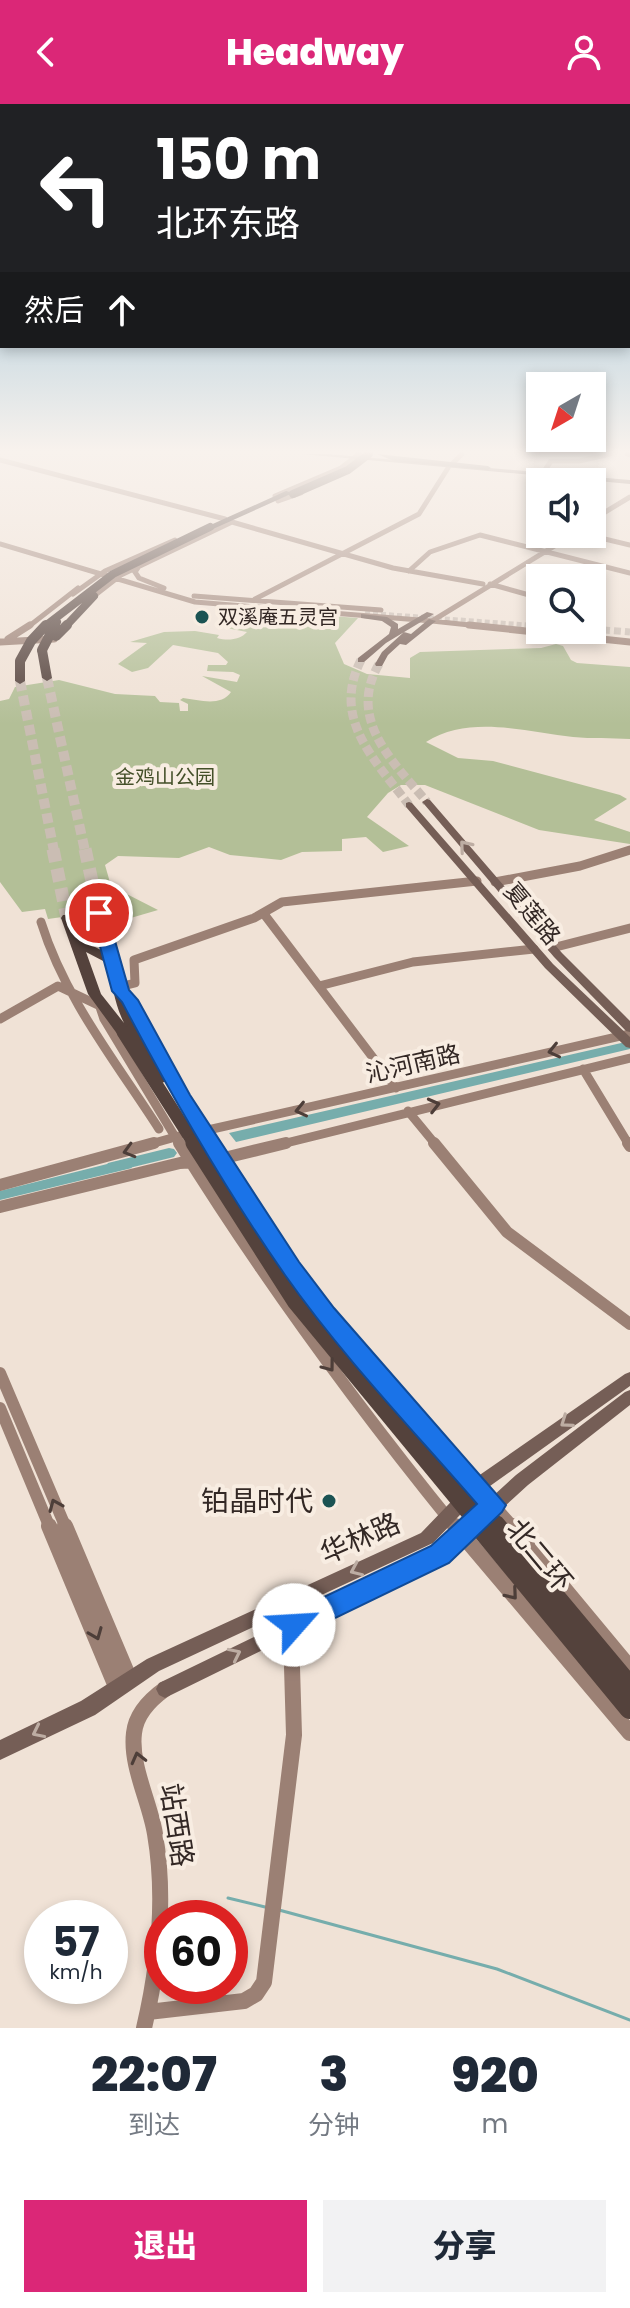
<!DOCTYPE html>
<html lang="zh">
<meta charset="utf-8">
<style>
body{margin:0;font-family:Poppins,"Noto Sans SC",sans-serif;background:#f2f2f3;color:#1f2937;height:100vh;display:flex;flex-direction:column;font-size:30px;white-space:nowrap}
*{box-sizing:border-box;margin:0}
p{font-size:26px;color:#747a83}
.icon{flex:none;width:44px;height:44px;fill:none;stroke:currentColor;stroke-width:2;stroke-linecap:round;stroke-linejoin:round}
.map{position:relative;height:1924px;overflow:hidden}
.details{display:flex;flex-direction:column;background:#fff;flex:1}
.details>*{flex:none}
.banner{position:absolute;left:0px;top:0px;width:630px;height:244px;box-shadow:0 4px 12px #0003;background:#202124;color:#fff;overflow:hidden}
.needle{width:52px;rotate:219deg}
.buttons{position:absolute;left:526px;top:268px;display:grid;gap:16px}
.buttons a{display:grid;place-items:center;width:80px;height:80px;border-radius:0px;background:#fff;box-shadow:0 4px 12px #0003;font-size:40px}
.speed{position:absolute;left:24px;top:1796px;display:flex;gap:16px;font-size:40px;font-weight:700;text-align:center}
.speed>*{display:grid;place-content:center;width:104px;height:104px;border-radius:50%;background:#fff;box-shadow:0 4px 12px #0003;line-height:1}
.speed small{font-size:20px;font-weight:400}
.speed .limit{border:12px solid #d22;background:#fff;color:#111}
.pin{position:absolute;display:grid;place-items:center;width:68px;height:68px;color:#fff;margin:-34px;border:4px solid #fff;border-radius:50%;box-shadow:0 2px 8px #0007}
.me{position:absolute;width:88px;margin:-44px;rotate:64deg;stroke-linejoin:round;filter:drop-shadow(0 0 6px #0008)}
.turn{display:flex;align-items:center;gap:28px;height:168px;padding:0 24px;font-size:36px}
.turn .icon{width:104px;height:104px;stroke-width:2.5}
.turn b{display:block;font-size:56px;line-height:68px}
.then{display:flex;align-items:center;height:76px;padding:0 24px;background:#0003;gap:16px;font-size:30px}
.eta{display:flex;justify-content:space-evenly;align-items:center;height:136px;text-align:center}
.eta b{font-size:48px;font-weight:800;line-height:56px}
.button{display:flex;gap:16px;margin-top:auto;padding:16px 24px}
.button a{flex:1;height:92px;border-radius:0px;background:#db2777;color:#fff;font-size:32px;font-weight:800;line-height:92px;text-align:center}
.button a+a{background:#f2f2f3;color:#1f2937}
header{display:flex;justify-content:space-between;align-items:center;height:104px;padding:0 24px;background:#db2777;color:#fff;font-size:36px;font-weight:800}
.map>svg:first-child{display:block}
.green{fill:#b3bf97}
.water{fill:#76adac}
.lines{fill:none;stroke-linecap:round;stroke-linejoin:round}
.stream{stroke:#76adac;stroke-width:3}
.river{fill:#76adac;fill-rule:evenodd}
.secondary-tunnel-far1{stroke:#cabdb3;stroke-width:5;stroke-dasharray:5 3;stroke-linecap:butt}
.secondary-tunnel{stroke:#cabdb3;stroke-width:7;stroke-dasharray:7 4;stroke-linecap:butt}
.primary-tunnel{stroke:#cabdb3;stroke-width:9;stroke-dasharray:9 4;stroke-linecap:butt}
.highway-tunnel-far1{stroke:#cabdb3;stroke-width:10;stroke-dasharray:10 5;stroke-linecap:butt}
.highway-tunnel{stroke:#cabdb3;stroke-width:13;stroke-dasharray:13 7;stroke-linecap:butt}
.secondary-far4{stroke:#9b8074;stroke-width:5}
.secondary-far3{stroke:#9b8074;stroke-width:7}
.secondary-far2{stroke:#9b8074;stroke-width:9}
.secondary-far1{stroke:#9b8074;stroke-width:12}
.secondary{stroke:#9b8074;stroke-width:16}
.primary{fill:#755e56;fill-rule:evenodd}
.highway{fill:#54423c;fill-rule:evenodd}
.highway-bridge-far4{stroke:#54423c;stroke-width:8}
.highway-bridge-far3{stroke:#54423c;stroke-width:10}
.highway-bridge-far2{stroke:#54423c;stroke-width:13}
.highway-bridge-far1{stroke:#54423c;stroke-width:17}
.highway-bridge{stroke:#54423c;stroke-width:22}
.oneway{stroke:#bdada3}
.oneway2{stroke:#4d3e39}
.route{fill:#1a73e8;stroke:#114b97;stroke-width:2}
.poi-dot{fill:#1b5353;stroke:#f8ede2;stroke-width:3}
.labels{text-anchor:middle;stroke-width:8;stroke-linejoin:round;paint-order:stroke}
.far-poi-label{font-size:20px;fill:#332825;stroke:#f8ede2;text-anchor:start}
.far-park-label{font-size:20px;fill:#445029;stroke:#f8ede2}
.street-label{font-size:24px;fill:#332825;stroke:#f8ede2}
.near-poi-label{font-size:28px;fill:#332825;stroke:#f8ede2;text-anchor:end}
.near-street-label{font-size:28px;fill:#332825;stroke:#f8ede2}
</style>
<header><svg class="icon" aria-label="back" viewBox="0 0 24 24"><path d="M15 5l-7 7 7 7"/></svg>Headway<svg class="icon" aria-label="person" viewBox="0 0 24 24"><circle cx="12" cy="8" r="4"/><path d="M4 21q1-7 8-7t8 7"/></svg></header>
<div class="map">
<svg width="630" height="1924" viewBox="0 0 630 1924">
<rect width="100%" height="100%" fill="#f0e2d6"/>
<!-- green -->
<path class="green" d="M249,506L358,514L335,539L344,560L367,570L410,574V554L420,548L541,544L556,540L563,542L571,556L577,559L630,563V635C611,634 592,635 573,633C526,628 470,610 426,638L458,654L493,657L620,691L627,695L594,716L630,728V740L539,726L425,681H401L388,689L367,713L409,742L383,748L366,733L342,735V747L302,748L281,756L230,751L209,743L179,754L118,752L105,761L111,782L158,806L117,818L112,806L48,815L45,805L22,808L0,778V597L9,595L15,583L59,576L115,590L155,592L160,598L179,599L180,607H188V600L180,596L183,594C199,596 221,603 231,588L202,572L237,578L240,571L233,568L207,567L208,561H226L228,558L218,549L173,541L148,564L132,568L118,560L147,539L130,538L164,528L195,527L219,531L217,534C228,537 240,536 247,528L216,522Z"/>
<!-- water -->
<path class="water" d="M630,937V945L236,1038L229,1029Z
M127,1055L132,1064L0,1096V1087Z"/>
<g class="lines">
<!-- stream -->
<path class="stream" d="M228,1794L265,1803
M279,1806L497,1865L630,1916"/>
<!-- river -->
<path class="river" d="M169,1044L174,1045L177,1049L174,1053L113,1068L108,1067L105,1063L108,1059Z"/>
<!-- secondary-tunnel-far1 -->
<path class="secondary-tunnel-far1" d="M365,509L540,522"/>
<!-- secondary-tunnel -->
<path class="secondary-tunnel" d="M526,521L540,522
M592,525L630,528"/>
<!-- primary-tunnel -->
<path class="primary-tunnel" d="M361,556C331,615 375,656 409,701
M379,560C347,615 392,657 427,698"/>
<!-- highway-tunnel-far1 -->
<path class="highway-tunnel-far1" d="M47,574L85,747
M20,577L54,747"/>
<!-- highway-tunnel -->
<path class="highway-tunnel" d="M53,745L67,814
M85,745L99,809"/>
<!-- secondary-far4 -->
<path class="secondary-far4" d="M627,350L630,351
M0,356L225,415
M452,360L462,350
M543,369L551,357H579L610,350
M275,392L341,364L359,350
M278,397L301,389
M592,416L630,393
M584,430L630,441
M0,440L195,498L432,517L574,430
M139,462L135,468L139,474L164,484
M409,467L430,448L480,431L630,469
M490,480L540,494
M73,490L105,467L175,436
M94,492L121,471L232,418L393,464L483,480
M194,492L381,506
M255,495L419,410L448,364
M432,517L488,523
M28,523L78,484"/>
<!-- secondary-far3 -->
<path class="secondary-far3" d="M469,521L630,538
M8,535L30,521
M0,538L54,535
M626,747L630,746"/>
<!-- secondary-far2 -->
<path class="secondary-far2" d="M495,778L580,762L630,746
M264,810L396,984
M41,818C65,895 116,958 159,1025
M552,844L630,824
M319,882L413,858L534,845
M119,883L135,879L134,856L254,814L282,798L477,777
M121,887L129,896L181,992L213,1041
M99,900L104,915L180,1041
M0,915L58,882L100,902
M583,965L629,1041
M408,1007L436,1041
M199,1028L630,930
M147,1041L179,1032
M278,1041L630,954"/>
<!-- secondary-far1 -->
<path class="secondary-far1" d="M179,1039C263,1174 356,1301 456,1424
M212,1039L312,1191
M434,1039L507,1128L630,1220
M628,1039L630,1042
M216,1056L286,1039
M0,1081L154,1039
M0,1103L180,1059L197,1058
M0,1269L66,1424
M402,1298L514,1424
M0,1304L50,1424"/>
<!-- secondary -->
<path class="secondary" d="M49,1422L117,1585
M65,1422L130,1576
M455,1422L630,1629
M512,1422L630,1564
M148,1908L244,1897L256,1890L264,1878L294,1631L292,1563
M144,1924C159,1860 166,1795 155,1730C150,1698 130,1662 134,1629C136,1610 151,1595 165,1585"/>
<!-- primary -->
<path class="primary" d="M302,350H327L630,376V380Z
M427,508L434,510L386,539L364,558H358V554L389,530L391,523L382,517L361,514V510L387,513L398,520V525Z
M429,515L436,517L406,541L400,540L388,551L382,562H376L375,560L382,548L404,528L411,530Z
M427,695L430,696L562,849L630,917V928L626,927L554,853L424,700L422,698Z
M409,698L412,699L553,860L630,933V944L626,943L545,864L406,703V699Z
M630,1268V1282L483,1387L433,1439L159,1567L95,1611L0,1656V1636L81,1597L147,1555L421,1429L471,1377L625,1270Z
M630,1286V1301L528,1381L446,1456L171,1591L165,1594L159,1591L156,1585L159,1579L434,1446L516,1371L625,1288Z"/>
<!-- highway -->
<path class="highway" d="M377,350L488,362L491,364L488,366L394,357Z
M286,387L293,389L213,425L206,423Z
M42,543L47,546L52,574L47,577L42,574L37,546Z
M20,554L25,557V577L20,580L15,577V557Z
M99,805L105,809L128,887L127,897L140,925L138,928H130L123,932L118,931L88,890L61,814L63,811H71L75,819L89,821L95,817L93,809ZM98,826L103,847L81,836L78,827L91,829ZM86,848L107,859C113,881 114,899 124,919L101,890Z"/>
<!-- highway-bridge-far4 -->
<path class="highway-bridge-far4" d="M293,390L348,366L369,350
M44,523L113,470L210,423
M54,523L57,518
M65,523L94,492"/>
<!-- highway-bridge-far3 -->
<path class="highway-bridge-far3" d="M56,532L67,521
M42,546L55,521
M20,557L31,537L46,521"/>
<!-- highway-bridge-far2 -->
<path class="highway-bridge-far2" d="M133,925L162,972
M123,928L195,1041"/>
<!-- highway-bridge-far1 -->
<path class="highway-bridge-far1" d="M194,1039L295,1197L482,1424
M300,1188L497,1424"/>
<!-- highway-bridge -->
<path class="highway-bridge" d="M480,1422L630,1604
M495,1422L630,1584"/>
</g>
<!-- one-way arrows -->
<defs><path id="oneway-chevron" d="M-2-3.5L2.5 0L-2 3.5" fill="none" stroke-width="1.6" stroke-linecap="round" stroke-linejoin="round" transform="scale(2)"/></defs>
<g class="oneway">
<use href="#oneway-chevron" transform="translate(465 742) rotate(-130)"/>
<use href="#oneway-chevron" transform="translate(566 1318) rotate(145)"/>
<use href="#oneway-chevron" transform="translate(356 1466) rotate(156)"/>
<use href="#oneway-chevron" transform="translate(235 1550) rotate(-26)"/>
<use href="#oneway-chevron" transform="translate(38 1628) rotate(154)"/>
</g>
<g class="oneway2">
<use href="#oneway-chevron" transform="translate(554 947) rotate(167)"/>
<use href="#oneway-chevron" transform="translate(434 1001) rotate(-14)"/>
<use href="#oneway-chevron" transform="translate(301 1006) rotate(167)"/>
<use href="#oneway-chevron" transform="translate(129 1047) rotate(164)"/>
<use href="#oneway-chevron" transform="translate(329 1262) rotate(53)"/>
<use href="#oneway-chevron" transform="translate(55 1401) rotate(-113)"/>
<use href="#oneway-chevron" transform="translate(512 1490) rotate(50)"/>
<use href="#oneway-chevron" transform="translate(96 1530) rotate(68)"/>
<use href="#oneway-chevron" transform="translate(138 1654) rotate(-104)"/>
</g>
<!-- sky -->
<linearGradient id="sky" x2="0" y2="1"><stop stop-color="#7ab1d0"/><stop offset="0.56" stop-color="#f8f2ed"/><stop offset="1" stop-color="#f8f2ed" stop-opacity="0"/></linearGradient>
<rect width="630" height="620" fill="url(#sky)"/>
<!-- route -->
<path class="route" d="M99,804L107,809L129,886L138,896L190,991L299,1158L334,1204L506,1401L502,1408L449,1459L294,1534L284,1530L280,1521L284,1512L431,1442L477,1400C412,1325 342,1252 285,1171C224,1084 171,991 122,898L112,887L91,809Z"/>
<!-- markers -->
<g class="poi-dot">
<circle cx="202" cy="513" r="8"/>
<circle cx="329" cy="1397" r="8"/>
</g>
<g class="labels">
<!-- far-poi labels -->
<g class="far-poi-label">
<text x="218" y="520">双溪庵五灵宫</text>
</g>
<!-- far-park labels -->
<g class="far-park-label">
<text x="165" y="680">金鸡山公园</text>
</g>
<!-- street labels -->
<g class="street-label">
<text transform="translate(532 810) rotate(50)" y="8">夏莲路</text>
<text transform="translate(413 960) rotate(-13)" y="8">沁河南路</text>
</g>
<!-- near-poi labels -->
<g class="near-poi-label">
<text x="313" y="1407">铂晶时代</text>
</g>
<!-- near-street labels -->
<g class="near-street-label">
<text transform="translate(360 1434) rotate(-24)" y="10">华林路</text>
<text transform="translate(540 1451) rotate(50)" y="10">北二环</text>
<text transform="translate(177 1721) rotate(81)" y="10">站西路</text>
</g>
</g>
</svg>
<div class="buttons">
<a><svg class="needle" viewBox="-14 -14 28 28"><path d="M0-13l5 13h-10z" fill="#e53935"/><path d="M0 13l5-13h-10z" fill="#747a83"/></svg></a>
<a><svg class="icon" aria-label="sound" viewBox="0 0 24 24"><path d="M4 9h4l5-4v14l-5-4H4zM17 9q2 3 0 6"/></svg></a>
<a><svg class="icon" aria-label="search" viewBox="0 0 24 24"><circle cx="10" cy="10" r="6"/><path d="M15 15l6 6"/></svg></a>
</div>
<div class="speed"><div>57<small>km/h</small></div><div class="limit">60</div></div>
<div class="pin" style="left:99px;top:809px;background:#d93025"><svg class="icon" aria-label="arrive" viewBox="0 0 24 24"><path d="M6 21V4h12l-3 4 3 4H6"/></svg></div>
<svg class="me" style="left:294px;top:1521px" viewBox="-20 -20 40 40"><circle r="19" fill="#fff"/><path d="M0-13L10 11 0 6-10 11z" fill="#1a73e8"/></svg>
<div class="banner">
<div class="turn"><svg class="icon" aria-label="left" viewBox="0 0 24 24"><path d="M17 20v-9H6M10 6l-5 5 5 5"/></svg><div><b>150 m</b>北环东路</div></div>
<div class="then">然后<svg class="icon" aria-label="ahead" viewBox="0 0 24 24"><path d="M12 20V5M6 11l6-6 6 6"/></svg></div>
</div>
</div>
<section class="details">
<div class="eta">
<div><b>22:07</b><p>到达</p></div>
<div><b>3</b><p>分钟</p></div>
<div><b>920</b><p>m</p></div>
</div>
<div class="button"><a>退出</a><a>分享</a></div>
</section>
